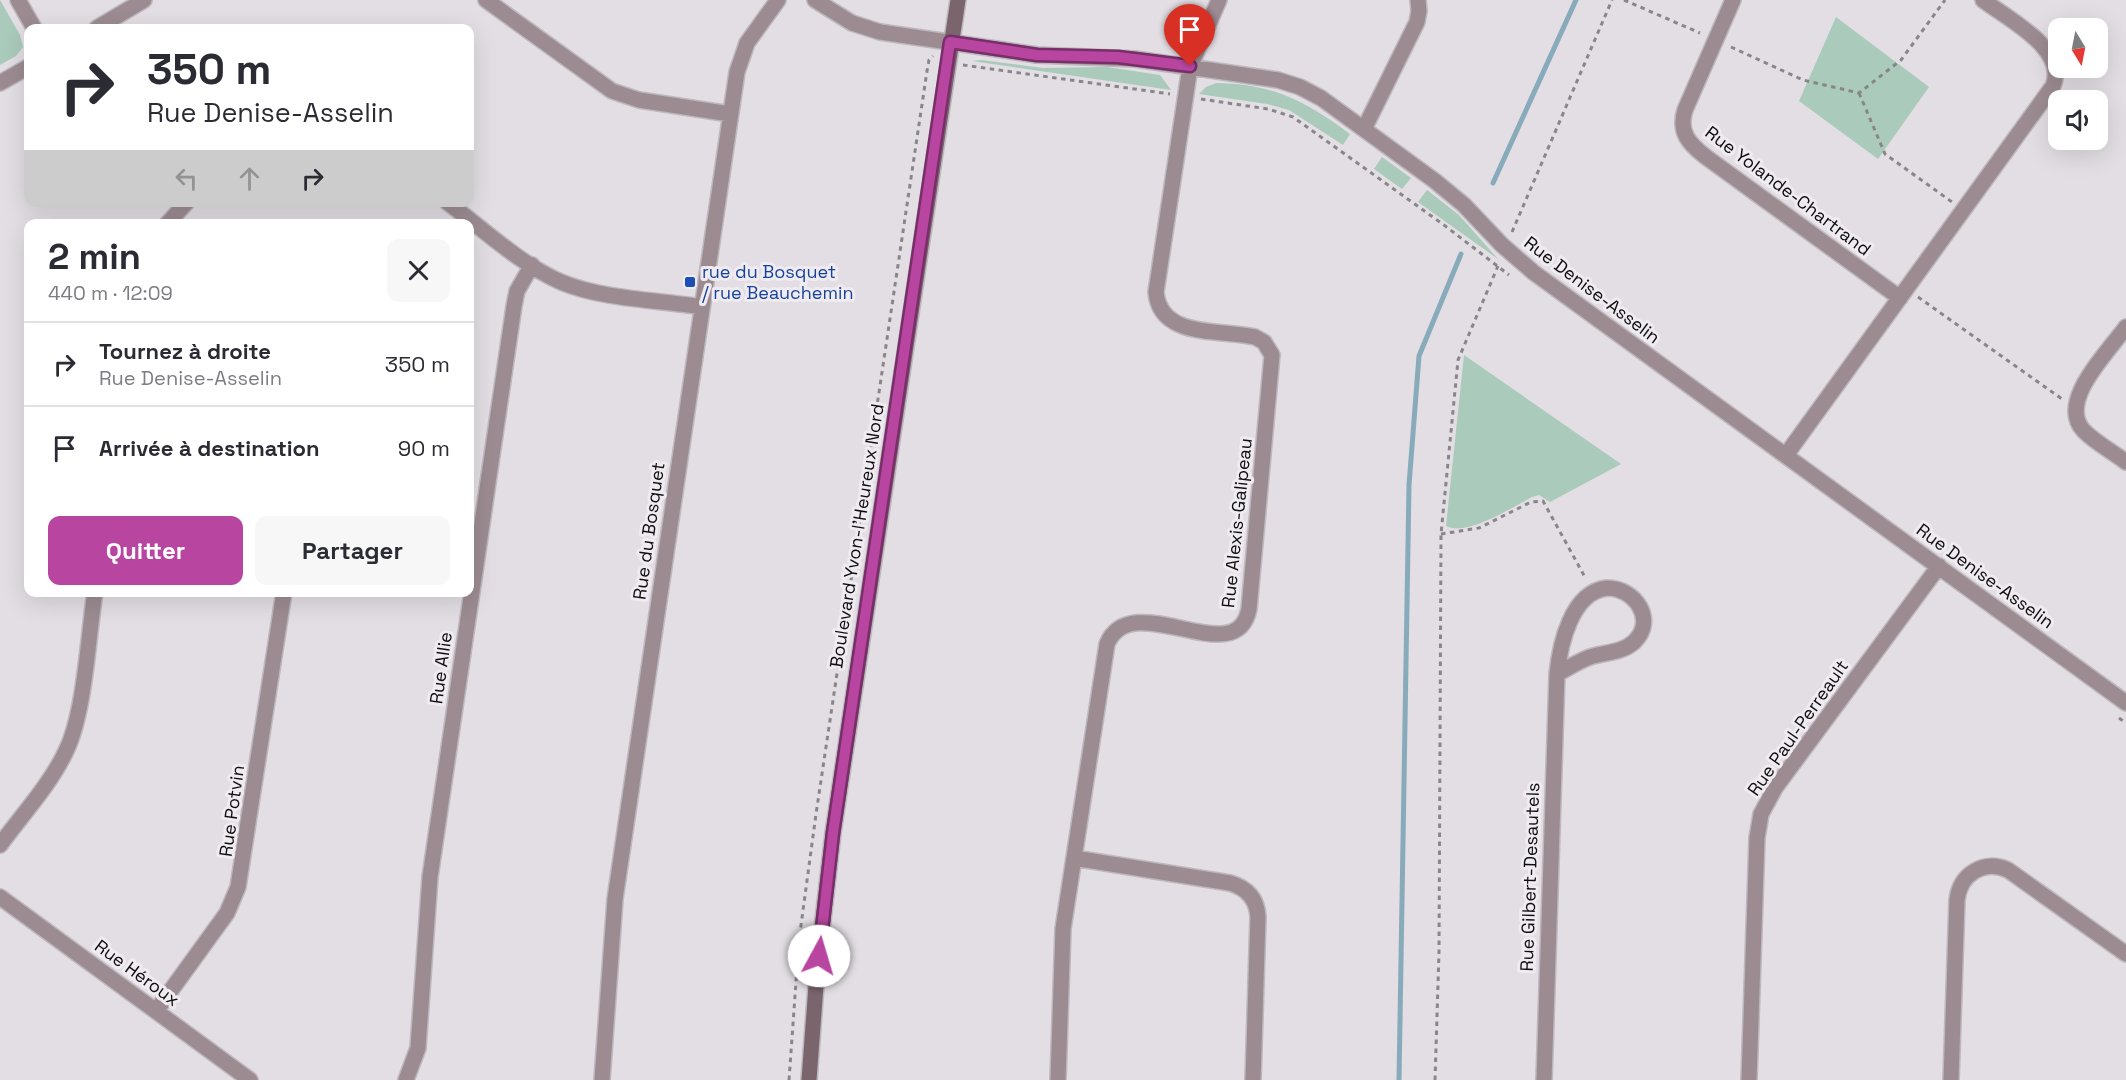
<!DOCTYPE html>
<html lang="fr">
<meta charset="utf-8">
<style>
body{margin:0;font-family:"Space Grotesk",sans-serif;background:#f7f7f7;color:#2b2b33;height:100vh;display:flex;flex-direction:column;font-size:22px;white-space:nowrap}
*{box-sizing:border-box;margin:0}
p{font-size:20px;color:#7c7c81}
.icon{flex:none;width:33px;height:33px;fill:none;stroke:currentColor;stroke-width:2;stroke-linecap:round;stroke-linejoin:round}
.map{position:relative;flex:1;overflow:hidden}
.side{position:absolute;left:24px;top:219px;width:450px;height:378px;display:flex;flex-direction:column;background:#fff;border-radius:12px;box-shadow:0 6px 24px #0002}
.side>*{flex:none}
.guide{position:absolute;left:24px;top:24px;width:450px;height:183px;border-radius:12px;box-shadow:0 6px 24px #0002;background:#fff;color:#2b2b33;overflow:hidden}
.needle{width:39px;rotate:170deg}
.tools{position:absolute;left:2048px;top:18px;display:grid;gap:12px}
.tools a{display:grid;place-items:center;width:60px;height:60px;border-radius:12px;background:#fff;box-shadow:0 6px 24px #0002;font-size:30px}
.pin{position:absolute;display:grid;place-items:center;width:51px;height:51px;color:#fff;margin:-62px -26px;border-radius:50% 50% 50% 0;rotate:-45deg;box-shadow:0 0 6px #0007}
.pin .icon{rotate:45deg}
.me{position:absolute;width:66px;margin:-33px;rotate:6deg;stroke-linejoin:round;filter:drop-shadow(0 0 4px #0008)}
.turn{display:flex;align-items:center;gap:21px;height:126px;padding:0 24px;font-size:27px}
.turn .icon{width:78px;height:78px;stroke-width:2.5}
.turn b{display:block;font-size:42px;line-height:51px}
.lanes{display:flex;align-items:center;height:57px;padding:0 24px;background:#0003;justify-content:center;gap:30px;direction:ltr}
.lanes .off{opacity:.35}
.round{display:grid;place-items:center;flex:none;width:63px;height:63px;border-radius:12px;background:#f7f7f7}
.summary{display:flex;align-items:center;justify-content:space-between;height:102px;padding:0 24px}
h1{font-size:36px;font-weight:700;line-height:45px}
.cta{display:flex;gap:12px;margin-top:auto;padding:12px 24px}
.cta a{flex:1;height:69px;border-radius:12px;background:#b846a1;color:#fff;font-size:24px;font-weight:700;line-height:69px;text-align:center}
.cta a+a{background:#f7f7f7;color:#2b2b33}
ul{padding:0;list-style:none}
li{display:flex;align-items:center;gap:18px;height:84px;padding:0 24px;border-top:2px solid #e1e1e2}
li div{flex:1}
li b{display:block;font-size:22px}
li em{font-style:normal}
.map>svg:first-child{display:block}
.green{fill:#aacabb}
.lines{fill:none;stroke-linecap:round;stroke-linejoin:round}
.stream{stroke:#87abba;stroke-width:5}
.street-casing{stroke:#bcb8bd;stroke-width:18}
.secondary-casing{stroke:#bcb8bd;stroke-width:18}
.path{stroke:#89868a;stroke-width:3;stroke-dasharray:4.5 4.5;stroke-linecap:butt}
.street{stroke:#9c8c92;stroke-width:15}
.secondary{stroke:#7b656d;stroke-width:15}
.route-casing{stroke:#782e69;stroke-width:15}
.route{stroke:#b846a1;stroke-width:10}
.transit-dot{fill:#1a4fb4;stroke:#efebf0;stroke-width:2}
.labels{text-anchor:middle;stroke-width:6;stroke-linejoin:round;paint-order:stroke}
.street-label{font-size:18px;fill:#0e0d0f;stroke:#efebf0}
.transit-label{font-size:18px;fill:#164399;stroke:#efebf0;text-anchor:start}
</style>
<div class="map">
<svg width="2126" height="1080" viewBox="0 0 2126 1080">
<rect width="100%" height="100%" fill="#e2dee3"/>
<!-- green -->
<path class="green" d="M0,0L20,35L23,47L16,56L0,65Z
M1836,17L1929,87L1878,159L1799,101Z
M982,60L1043,68L1107,67L1160,75L1171,90L972,61Z
M1216,83C1274,84 1305,101 1350,134L1343,145L1289,110L1267,104L1199,94L1206,87Z
M1382,157L1411,178L1402,189L1374,169Z
M1427,190L1459,215L1498,259L1418,202Z
M1464,355L1621,464L1550,502L1539,495L1532,497C1512,507 1467,537 1446,526Z"/>
<g class="lines">
<!-- stream -->
<path class="stream" d="M1493,183L1576,0
M1399,1080L1409,485L1419,356L1461,254"/>
<!-- street casing -->
<g class="street-casing">
<path id="street" d="M18,0L34,28
M486,0L612,91L639,100L730,114
M815,0L852,23L880,32L1037,55L1135,59L1278,80L1300,87L1321,98L1435,181L1464,205L1502,245L1533,272L2126,703
M1733,0L1685,110C1678,132 1689,144 1706,157L1900,298
M97,28L144,0
M0,83L28,67
M1364,129L1417,22L1419,11L1418,0
M447,202C482,228 521,265 561,282C601,299 658,300 702,307
M167,224L187,202
M2126,327C2109,351 2056,402 2084,431C2096,443 2113,452 2126,462
M1786,455L2053,86C2068,49 2008,19 1983,0
M1607,588C1635,588 1657,620 1634,642C1622,653 1605,652 1590,657C1579,661 1568,668 1557,674C1560,645 1571,592 1607,588Z
M0,845C22,815 50,785 66,751C85,712 88,637 95,592
M1074,858L1230,883C1247,888 1257,899 1258,917L1253,1080
M0,897L250,1080
M156,1011L227,913L238,887L284,592
M406,1080L418,1048L430,877L514,306L517,291L532,265
M602,1080L615,899L737,72L747,43L778,0
M1058,1080L1063,929L1107,644C1132,585 1236,674 1249,609L1272,355L1264,342L1255,337C1221,329 1160,339 1156,292L1190,67L1219,0
M1544,1080L1557,674
M1749,1080L1757,838L1761,814L1775,788L1939,566
M1951,1080L1957,900C1960,874 1984,859 2008,870L2126,954"/>
</g>
<!-- secondary casing -->
<g class="secondary-casing">
<path id="secondary" d="M809,1080L817,972L833,833L958,0"/>
</g>
<!-- path -->
<path class="path" d="M1624,0L1700,33
M1731,47L1803,80L1859,93L1901,60L1945,0
M963,65L1170,94
M1859,93L1885,154L1952,202
M1201,99L1268,109L1293,117L1444,225L1509,275
M1512,232L1612,0
M1918,297L2062,399
M1441,534L1479,528L1531,502L1543,501L1586,579
M2119,718L2126,723
M789,1080L799,940L816,814L927,71L929,60L933,56
M1435,1080L1439,952L1441,534L1458,360L1498,266"/>
<!-- street -->
<use href="#street" class="street"/>
<!-- secondary -->
<use href="#secondary" class="secondary"/>
</g>
<g class="lines">
<!-- route casing -->
<g class="route-casing">
<path id="route" d="M819,956L833,833L950,42L1037,55L1118,57L1190,66"/>
</g>
<!-- route -->
<use href="#route" class="route"/>
</g>
<!-- markers -->
<rect class="transit-dot" x="684" y="276" width="12" height="12" rx="3"/>
<g class="labels">
<!-- street labels -->
<g class="street-label">
<text transform="translate(1788 191) rotate(37)" y="6">Rue Yolande-Chartrand</text>
<text transform="translate(1592 290) rotate(37)" y="6">Rue Denise-Asselin</text>
<text transform="translate(1237 523) rotate(-84)" y="6">Rue Alexis-Galipeau</text>
<text transform="translate(649 531) rotate(-82)" y="6">Rue du Bosquet</text>
<text transform="translate(857 536) rotate(-81)" y="6">Boulevard Yvon-l'Heureux Nord</text>
<text transform="translate(1985 576) rotate(36)" y="6">Rue Denise-Asselin</text>
<text transform="translate(441 668) rotate(-82)" y="6">Rue Allie</text>
<text transform="translate(1798 728) rotate(-55)" y="6">Rue Paul-Perreault</text>
<text transform="translate(232 811) rotate(-82)" y="6">Rue Potvin</text>
<text transform="translate(1530 877) rotate(-88)" y="6">Rue Gilbert-Desautels</text>
<text transform="translate(137 973) rotate(36)" y="6">Rue Héroux</text>
</g>
<!-- transit labels -->
<g class="transit-label">
<text x="702" y="278">rue du Bosquet<tspan x="702" dy="21">/ rue Beauchemin</tspan></text>
</g>
</g>
</svg>
<div class="tools">
<a><svg class="needle" viewBox="-14 -14 28 28"><path d="M0-13l5 13h-10z" fill="#e53935"/><path d="M0 13l5-13h-10z" fill="#7c7c81"/></svg></a>
<a><svg class="icon" aria-label="sound" viewBox="0 0 24 24"><path d="M4 9h4l5-4v14l-5-4H4zM17 9q2 3 0 6"/></svg></a>
</div>
<div class="pin" style="left:1190px;top:66px;background:#d93025"><svg class="icon" aria-label="arrive" viewBox="0 0 24 24"><path d="M6 21V4h12l-3 4 3 4H6"/></svg></div>
<svg class="me" style="left:819px;top:956px" viewBox="-20 -20 40 40"><circle r="19" fill="#fff"/><path d="M0-13L10 11 0 6-10 11z" fill="#b846a1"/></svg>
<div class="guide">
<div class="turn"><svg class="icon" aria-label="right" viewBox="0 0 24 24"><path d="M7 20v-9h11M14 6l5 5-5 5"/></svg><div><b>350 m</b>Rue Denise-Asselin</div></div>
<div class="lanes"><svg class="icon off" aria-label="left" viewBox="0 0 24 24"><path d="M17 20v-9H6M10 6l-5 5 5 5"/></svg><svg class="icon off" aria-label="ahead" viewBox="0 0 24 24"><path d="M12 20V5M6 11l6-6 6 6"/></svg><svg class="icon" aria-label="right" viewBox="0 0 24 24"><path d="M7 20v-9h11M14 6l5 5-5 5"/></svg></div>
</div>
<section class="side">
<div class="summary"><div><h1>2 min</h1><p>440 m · 12:09</p></div><a class="round"><svg class="icon" aria-label="close" viewBox="0 0 24 24"><path d="M6 6l12 12M18 6L6 18"/></svg></a></div>
<ul>
<li><svg class="icon" aria-label="right" viewBox="0 0 24 24"><path d="M7 20v-9h11M14 6l5 5-5 5"/></svg><div><b>Tournez à droite</b><p>Rue Denise-Asselin</p></div><em>350 m</em></li>
<li><svg class="icon" aria-label="arrive" viewBox="0 0 24 24"><path d="M6 21V4h12l-3 4 3 4H6"/></svg><div><b>Arrivée à destination</b></div><em>90 m</em></li>
</ul>
<div class="cta"><a>Quitter</a><a>Partager</a></div>
</section>
</div>
